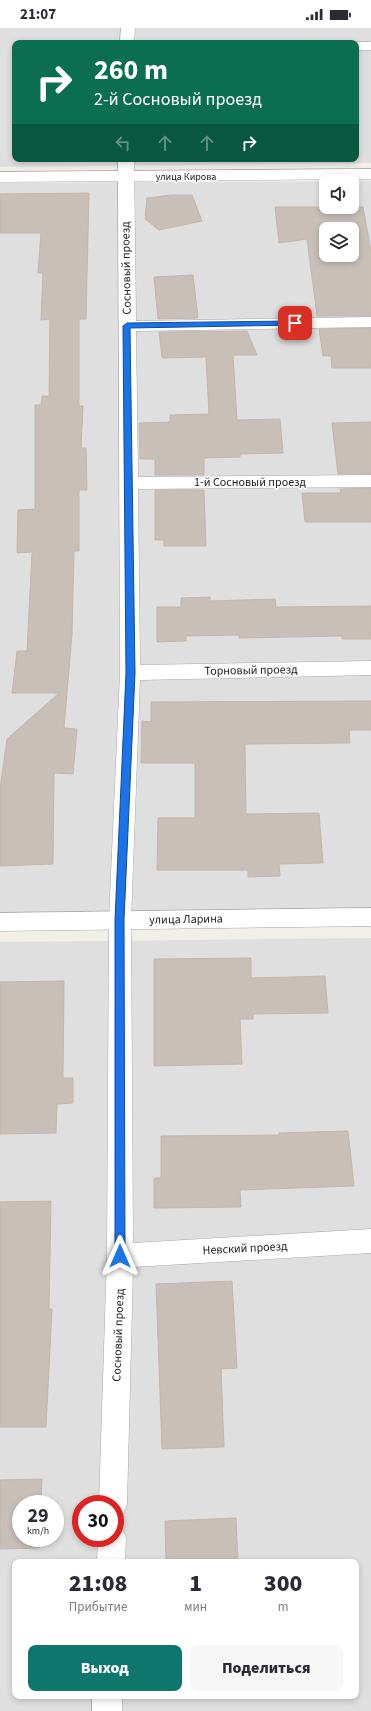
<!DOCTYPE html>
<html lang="ru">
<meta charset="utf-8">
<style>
body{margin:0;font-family:"Source Sans 3",sans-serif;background:#f7f7f7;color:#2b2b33;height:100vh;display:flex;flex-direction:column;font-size:15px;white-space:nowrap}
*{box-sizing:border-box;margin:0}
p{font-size:13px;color:#7c7c81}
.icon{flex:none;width:22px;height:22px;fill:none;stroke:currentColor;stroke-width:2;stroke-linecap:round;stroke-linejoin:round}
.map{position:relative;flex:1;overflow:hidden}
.details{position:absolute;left:12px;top:1531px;width:347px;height:140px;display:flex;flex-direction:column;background:#fff;border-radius:8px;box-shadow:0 2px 6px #0003}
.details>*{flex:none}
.guide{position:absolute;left:12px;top:12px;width:347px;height:122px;border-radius:8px;box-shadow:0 2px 6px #0003;background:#0b6e4f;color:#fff;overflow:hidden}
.tools{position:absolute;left:319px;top:146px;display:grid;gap:8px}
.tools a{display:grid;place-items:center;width:40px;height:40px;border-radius:8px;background:#fff;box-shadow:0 2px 6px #0003;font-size:20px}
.speed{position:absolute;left:12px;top:1467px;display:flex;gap:8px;font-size:20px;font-weight:700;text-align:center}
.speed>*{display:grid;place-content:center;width:52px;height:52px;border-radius:50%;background:#fff;box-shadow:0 2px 6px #0003;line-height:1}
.speed small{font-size:10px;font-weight:400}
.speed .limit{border:6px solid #d22;background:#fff;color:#111}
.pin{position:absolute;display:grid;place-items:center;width:34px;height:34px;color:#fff;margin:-17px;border-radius:8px;box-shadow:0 2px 6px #0006}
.me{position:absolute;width:44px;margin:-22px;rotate:0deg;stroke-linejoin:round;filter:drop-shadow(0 0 3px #0008)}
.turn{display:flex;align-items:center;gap:14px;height:84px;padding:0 16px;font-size:18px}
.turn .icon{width:52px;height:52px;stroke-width:2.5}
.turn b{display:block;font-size:28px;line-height:34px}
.lanes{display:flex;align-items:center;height:38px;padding:0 16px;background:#0003;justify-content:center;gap:20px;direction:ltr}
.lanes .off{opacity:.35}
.eta{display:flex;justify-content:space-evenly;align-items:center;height:68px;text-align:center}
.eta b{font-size:24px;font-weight:800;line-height:28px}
.cta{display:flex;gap:8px;margin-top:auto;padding:8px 16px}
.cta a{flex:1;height:46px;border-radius:8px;background:#0f766e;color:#fff;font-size:16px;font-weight:800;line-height:46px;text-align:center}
.cta a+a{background:#f7f7f7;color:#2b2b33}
.status{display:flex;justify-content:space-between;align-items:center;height:28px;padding:0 20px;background:#fff;direction:ltr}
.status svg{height:11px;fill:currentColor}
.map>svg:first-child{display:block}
.residential{fill:#e0dfdf;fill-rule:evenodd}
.building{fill:#c7bfb8;stroke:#c4b6ab;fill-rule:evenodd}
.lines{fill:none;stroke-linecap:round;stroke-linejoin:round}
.minor-casing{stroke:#a9a9a9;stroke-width:1}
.tertiary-casing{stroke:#a9a9a9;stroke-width:1}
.minor{fill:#fff;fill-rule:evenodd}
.tertiary{fill:#fff;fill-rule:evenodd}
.route{fill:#1a73e8;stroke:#114b97}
.labels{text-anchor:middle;stroke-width:3;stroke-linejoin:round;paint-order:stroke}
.far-street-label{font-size:10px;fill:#222;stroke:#fff}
.street-label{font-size:12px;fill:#222;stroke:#fff}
</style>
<div class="status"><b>21:07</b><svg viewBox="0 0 49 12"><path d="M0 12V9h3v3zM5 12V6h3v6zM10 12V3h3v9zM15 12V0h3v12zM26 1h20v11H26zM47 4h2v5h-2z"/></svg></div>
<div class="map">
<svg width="371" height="1683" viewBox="0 0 371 1683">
<rect width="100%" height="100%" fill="#f2efe9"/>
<!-- residential -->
<path class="residential" d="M0,0H371V135L0,139ZM15,15H356V131H15Z
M371,153V884L0,889V155ZM326,153H352V179H326ZM326,201H352V227H326Z
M371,910V1683H0V914ZM21,1476H55V1510H21ZM81,1476H115V1510H81ZM15,1534H356V1668H15Z"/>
<!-- building -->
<path class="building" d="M89,165L86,291H79V378H83L81,420H86L87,462H79V523H74L72,606L64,700L77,701L73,746L54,745L53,836L0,838V761L7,711L59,665H12L17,623H27L32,524L17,525L18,482L35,481V377H41L42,368H49L50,291L41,292L43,245H38L41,205H0V166Z
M171,167H192L202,193L159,202L145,191L147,170Z
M275,179H363L371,223V288H317L307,211L279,215ZM326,201H352V227H326Z
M193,247L198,290L158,291L154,249Z
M371,300V340H332L331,328H323L319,301Z
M247,303L257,327H233L237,392L280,391L283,425L240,426V429L204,430V447H155V431H140L139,395L170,394V387L209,386L206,329L162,330L159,304Z
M371,394V446H338L332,395Z
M371,460V494H305L302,465H341L340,461Z
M155,462H204L206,518H164V512H155Z
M210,569V573L275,571L276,579L371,578V611H342V608L239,610V607L186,608V613L157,614V579H181V570Z
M371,673V702H349L350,715L245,716L246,786L319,785L323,835L279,836L280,848L248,849V842H157L158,790H195V735H141L142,693L151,694V674Z
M251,930V950L325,948L328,985L253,986V991H240L242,1036L154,1038V931Z
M64,953L63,1050H73V1075L57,1076L56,1105L0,1106V954Z
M348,1103L354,1158L240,1162L241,1179L154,1180V1150H161V1108L279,1107V1105Z
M51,1173L49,1281H52L46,1399H0V1174Z
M232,1253L237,1340L221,1341L224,1419L162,1421L156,1256Z
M42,1451L41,1476H21V1510H40L39,1520L0,1521V1452Z
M236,1490L238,1534H166L165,1493Z"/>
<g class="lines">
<!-- minor casing -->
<g class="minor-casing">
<path id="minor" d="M121,0H135L134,15H120Z
M356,14H371V22H356V15H351Z
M118,131H134L136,293L371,289V299L136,303L138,449L371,447V459L138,461L140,637L371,633V647L140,652L131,892L133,1215L371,1201V1225L133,1239L127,1476L123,1486L115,1489V1476H99L107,1228L109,892L120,645Z
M115,1497L122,1500L126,1510L125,1534H97L98,1510H115Z
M92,1668H122V1683H92Z"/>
</g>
<!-- tertiary casing -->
<g class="tertiary-casing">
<path id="tertiary" d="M371,141V151L0,154V144Z
M371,880V898L0,903V885Z"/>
</g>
<!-- minor -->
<use href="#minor" class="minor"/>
<!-- tertiary -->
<use href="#tertiary" class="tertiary"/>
</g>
<!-- route -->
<path class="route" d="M295,293L297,294V297L130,300L135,645L124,892L125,1228L124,1231L120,1233L116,1231L115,1228V892L126,645L123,298L127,295Z"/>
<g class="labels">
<!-- far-street labels -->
<g class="far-street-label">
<text x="186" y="152">улица Кирова</text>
</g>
<!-- street labels -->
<g class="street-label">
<text transform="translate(126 240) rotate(-91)" y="4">Сосновый проезд</text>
<text x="250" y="458">1-й Сосновый проезд</text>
<text transform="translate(251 642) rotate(-1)" y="4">Торновый проезд</text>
<text transform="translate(186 891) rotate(-1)" y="4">улица Ларина</text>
<text transform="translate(245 1220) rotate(-3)" y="4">Невский проезд</text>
<text transform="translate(118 1307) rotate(-88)" y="4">Сосновый проезд</text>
</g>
</g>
</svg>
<div class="tools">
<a><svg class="icon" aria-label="sound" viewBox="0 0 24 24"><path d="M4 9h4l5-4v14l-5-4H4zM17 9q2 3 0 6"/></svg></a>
<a><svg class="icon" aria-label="layers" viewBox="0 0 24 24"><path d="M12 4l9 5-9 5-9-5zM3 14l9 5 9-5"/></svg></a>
</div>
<div class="speed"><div>29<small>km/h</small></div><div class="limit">30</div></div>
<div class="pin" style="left:295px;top:295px;background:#d93025"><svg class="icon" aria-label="arrive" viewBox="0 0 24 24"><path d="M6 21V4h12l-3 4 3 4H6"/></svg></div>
<svg class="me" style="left:120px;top:1228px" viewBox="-20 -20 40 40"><path d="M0-17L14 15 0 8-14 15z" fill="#1a73e8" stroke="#fff" stroke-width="4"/></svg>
<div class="guide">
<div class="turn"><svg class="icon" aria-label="right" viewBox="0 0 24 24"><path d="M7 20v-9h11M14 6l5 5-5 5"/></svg><div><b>260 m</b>2-й Сосновый проезд</div></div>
<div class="lanes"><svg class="icon off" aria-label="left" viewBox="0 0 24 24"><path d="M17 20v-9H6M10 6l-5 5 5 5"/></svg><svg class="icon off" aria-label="ahead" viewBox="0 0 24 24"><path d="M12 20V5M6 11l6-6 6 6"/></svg><svg class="icon off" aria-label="ahead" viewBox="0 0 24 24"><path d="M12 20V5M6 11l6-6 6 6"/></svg><svg class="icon" aria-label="right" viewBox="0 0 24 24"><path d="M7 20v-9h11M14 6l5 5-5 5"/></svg></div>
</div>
<section class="details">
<div class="eta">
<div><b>21:08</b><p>Прибытие</p></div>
<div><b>1</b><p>мин</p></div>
<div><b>300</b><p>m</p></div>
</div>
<div class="cta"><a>Выход</a><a>Поделиться</a></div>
</section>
</div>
